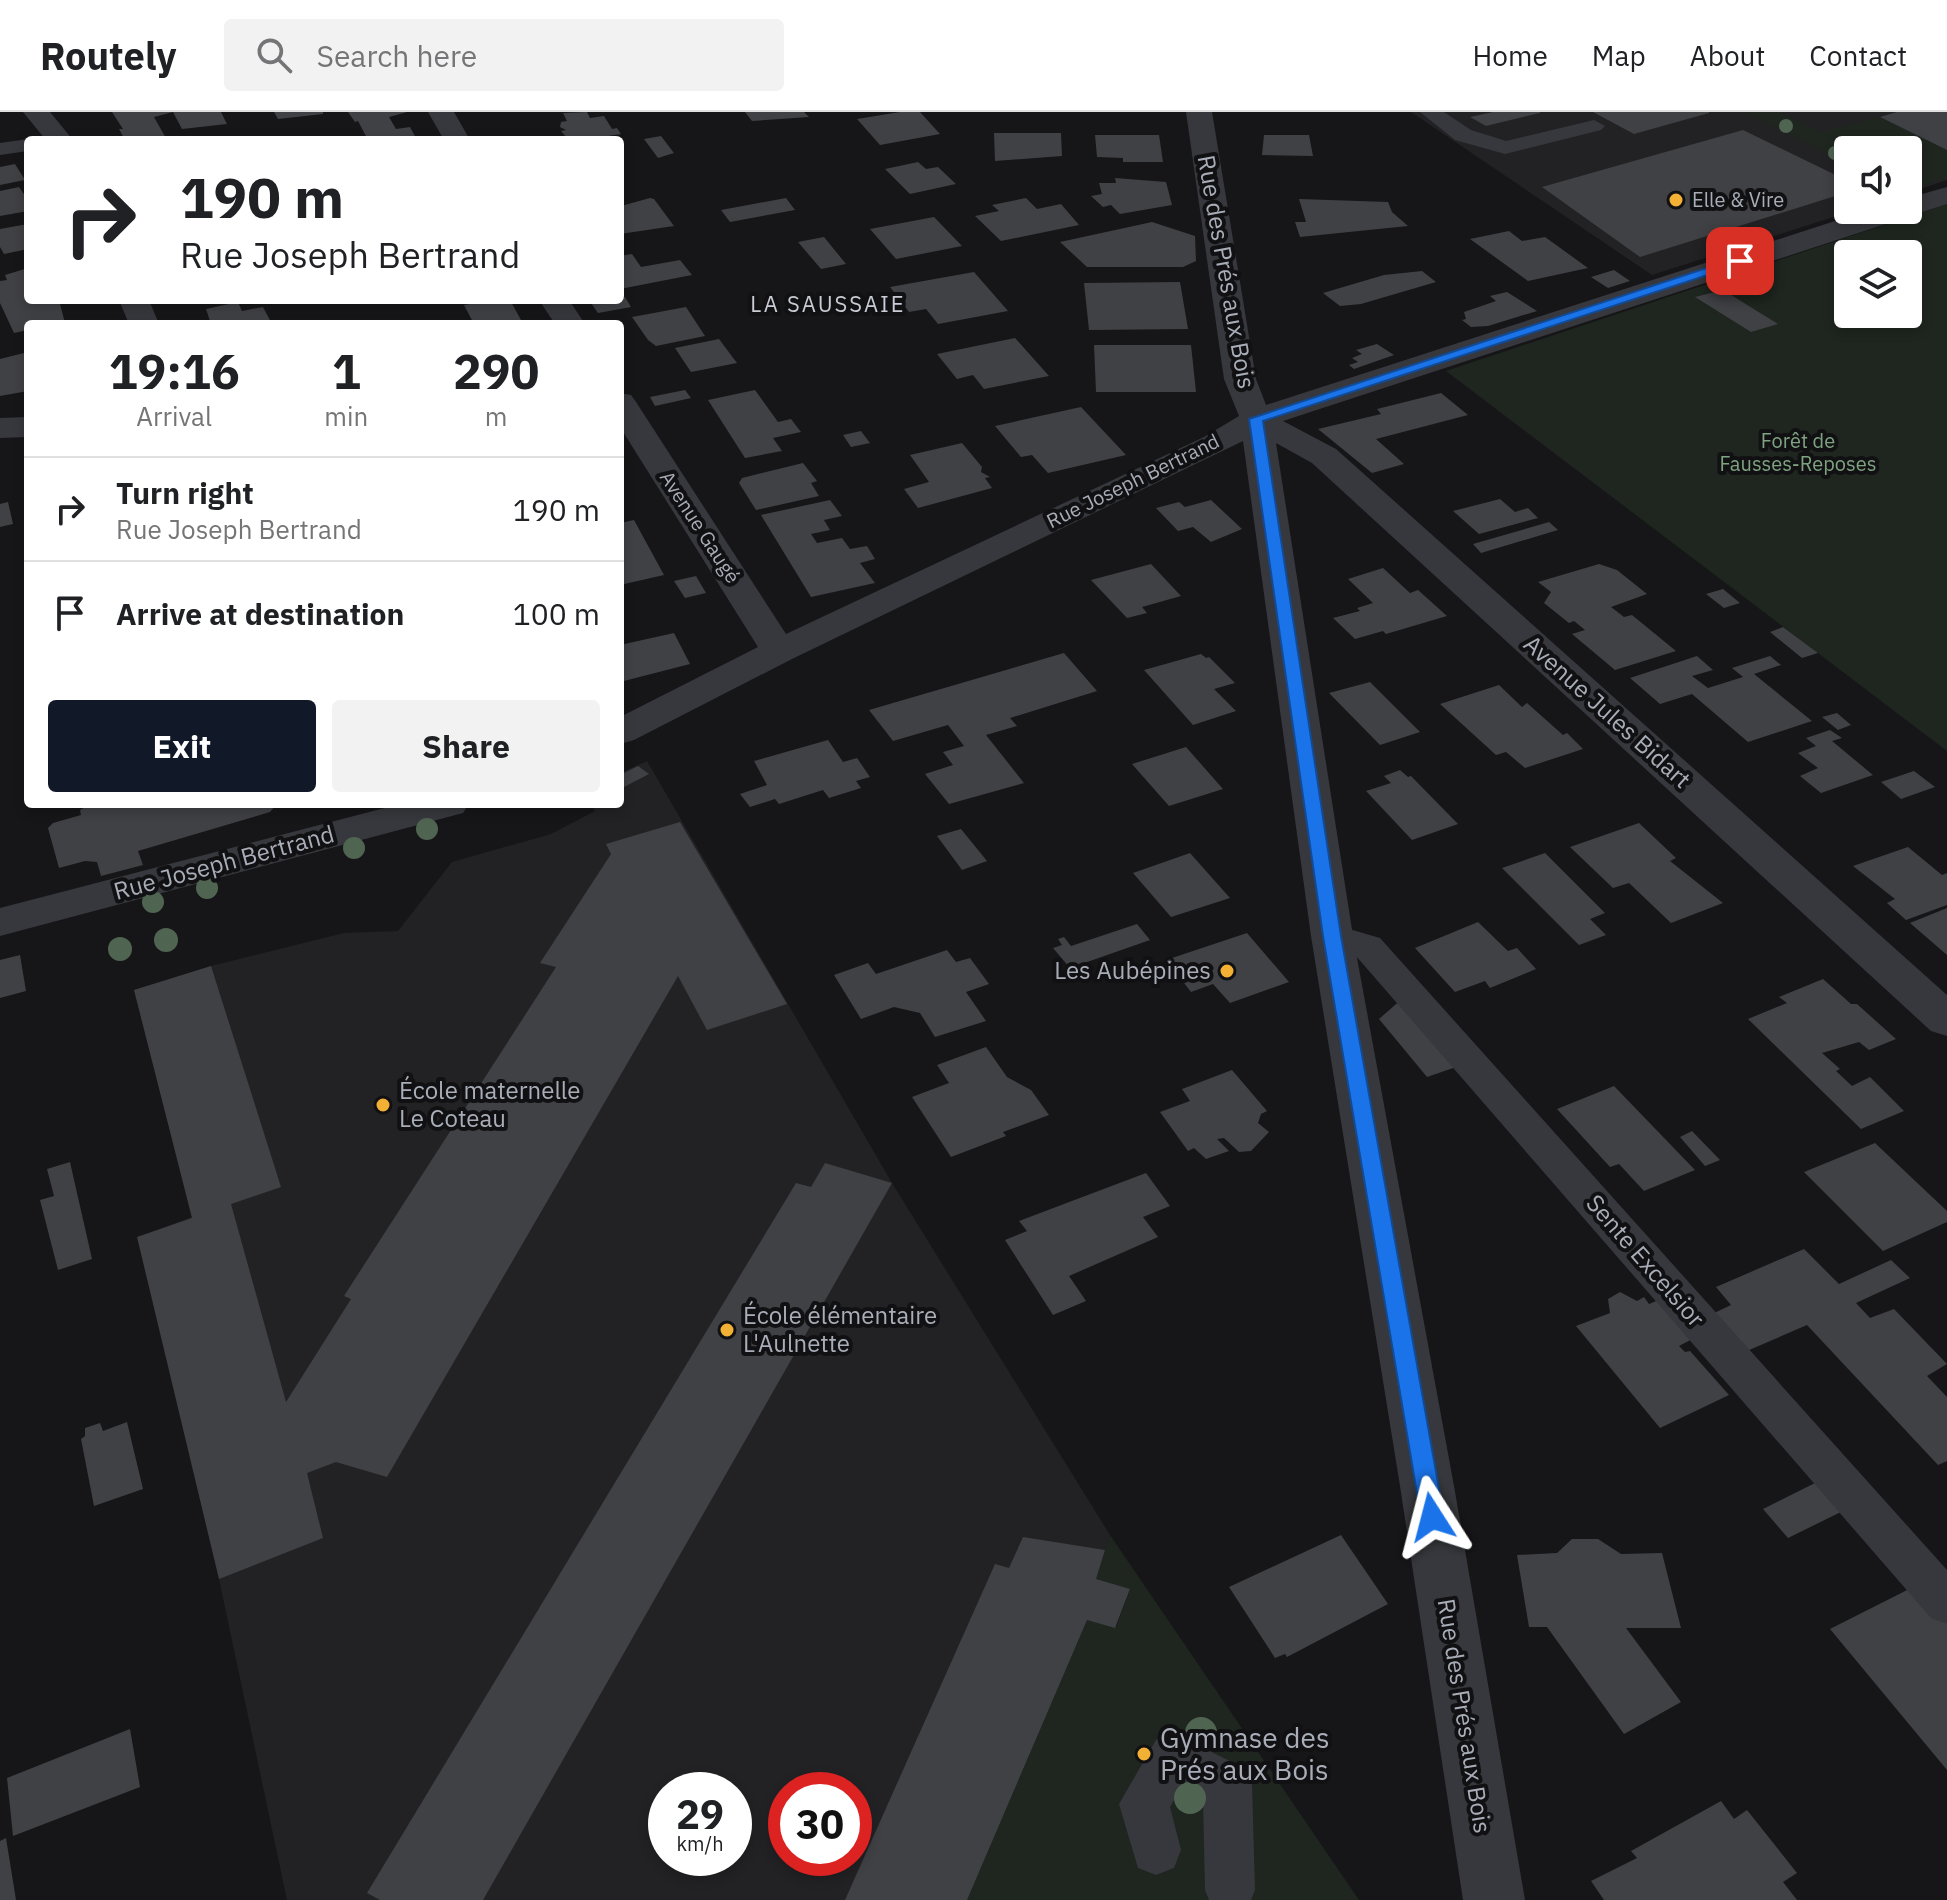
<!DOCTYPE html>
<meta charset="utf-8">
<style>
body{margin:0;font-family:"IBM Plex Sans",sans-serif;background:#f2f2f2;color:#202124;height:100vh;display:flex;flex-direction:column;font-size:30px;white-space:nowrap}
*{box-sizing:border-box;margin:0}
p{font-size:26px;color:#757577}
.icon{flex:none;width:44px;height:44px;fill:none;stroke:currentColor;stroke-width:2;stroke-linecap:round;stroke-linejoin:round}
.map{position:relative;flex:1;overflow:hidden}
.drawer{position:absolute;left:24px;top:208px;width:600px;height:488px;display:flex;flex-direction:column;background:#fff;border-radius:8px;box-shadow:0 4px 12px #0003}
.drawer>*{flex:none}
.hud{position:absolute;left:24px;top:24px;width:600px;height:168px;border-radius:8px;box-shadow:0 4px 12px #0003;background:#fff;color:#202124;overflow:hidden}
.controls{position:absolute;left:1834px;top:24px;display:grid;gap:16px}
.controls a{display:grid;place-items:center;width:88px;height:88px;border-radius:8px;background:#fff;box-shadow:0 4px 12px #0003;font-size:40px}
.speed{position:absolute;left:648px;top:1660px;display:flex;gap:16px;font-size:40px;font-weight:700;text-align:center}
.speed>*{display:grid;place-content:center;width:104px;height:104px;border-radius:50%;background:#fff;box-shadow:0 4px 12px #0003;line-height:1}
.speed small{font-size:20px;font-weight:400}
.speed .limit{border:12px solid #d22;background:#fff;color:#111}
.pin{position:absolute;display:grid;place-items:center;width:68px;height:68px;color:#fff;margin:-34px;border-radius:16px;box-shadow:0 4px 12px #0006}
.me{position:absolute;width:88px;margin:-44px;rotate:351deg;stroke-linejoin:round;filter:drop-shadow(0 0 6px #0008)}
.turn{display:flex;align-items:center;gap:28px;height:168px;padding:0 24px;font-size:36px}
.turn .icon{width:104px;height:104px;stroke-width:2.5}
.turn b{display:block;font-size:56px;line-height:68px}
.eta{display:flex;justify-content:space-evenly;align-items:center;height:136px;text-align:center}
.eta b{font-size:48px;font-weight:800;line-height:56px}
.cta{display:flex;gap:16px;margin-top:auto;padding:16px 24px}
.cta a{flex:1;height:92px;border-radius:8px;background:#111827;color:#fff;font-size:32px;font-weight:800;line-height:92px;text-align:center}
.cta a+a{background:#f2f2f2;color:#202124}
ul{padding:0;list-style:none}
li{display:flex;align-items:center;gap:24px;height:104px;padding:0 24px;border-top:2px solid #e0e0e0}
li div{flex:1}
li b{display:block;font-size:30px}
li em{font-style:normal}
header{display:flex;align-items:center;gap:48px;box-sizing:border-box;height:112px;padding:0 40px;background:#fff;border-bottom:2px solid #e0e0e0}
header strong{font-size:38px}
nav{display:flex;gap:44px;margin-inline-start:auto;font-size:28px}
.search{width:560px;height:72px;background:#f2f2f2;display:flex;align-items:center;gap:20px;box-sizing:border-box;padding:0 28px;border-radius:8px;color:#757577;font-size:30px}
.map>svg:first-child{display:block}
.built{fill:#222225;fill-rule:evenodd}
.green{fill:#1e261f;fill-rule:evenodd}
.building{fill:#404145}
.lines{fill:none;stroke-linecap:round;stroke-linejoin:round}
.service{fill:#37383d;fill-rule:evenodd}
.minor{fill:#37383d;fill-rule:evenodd}
.tree{fill:#506452}
.route{fill:#1a73e8;stroke:#114b97;stroke-width:2}
.poi-dot{fill:#f2b134;stroke:#111113;stroke-width:3}
.labels{text-anchor:middle;stroke-width:8;stroke-linejoin:round;paint-order:stroke}
.far-poi-label{font-size:20px;fill:#a8adb8;stroke:#111113;text-anchor:start}
.far-park-label{font-size:20px;fill:#7fa381;stroke:#111113}
.far-street-label{font-size:20px;fill:#a8adb8;stroke:#111113}
.far-neighbourhood-label{font-size:22px;letter-spacing:2px;fill:#c9ccd4;stroke:#111113}
.street-label{font-size:24px;fill:#a8adb8;stroke:#111113}
.poi-label{font-size:24px;fill:#a8adb8;stroke:#111113;text-anchor:start}
.near-poi-label{font-size:28px;fill:#a8adb8;stroke:#111113;text-anchor:start}
</style>
<header>
<strong>Routely</strong>
<div class="search"><svg class="icon" aria-label="search" viewBox="0 0 24 24"><circle cx="10" cy="10" r="6"/><path d="M15 15l6 6"/></svg>Search here</div>
<nav><a>Home</a><a>Map</a><a>About</a><a>Contact</a></nav>
</header>
<div class="map">
<svg width="1947" height="1788" viewBox="0 0 1947 1788">
<rect width="100%" height="100%" fill="#161618"/>
<!-- built -->
<path class="built" d="M1411,0H1947V68L1908,81V38H1848V98H1855L1652,163Z
M647,649L892,1071L1110,1423L1097,1467L1130,1477L1115,1516L1087,1509L967,1788H287L219,1467L138,1125L192,1105L134,878L211,854L344,821L398,819L452,750L551,722L595,699L591,692H620V661ZM666,1678H734V1746H666ZM786,1678H854V1746H786Z"/>
<!-- green -->
<path class="green" d="M1745,0H1780L1820,20L1880,5L1947,38V66L1908,78V38H1848V52Z
M1947,92V639L1446,259ZM1848,142H1908V202H1848Z
M1110,1423L1359,1788H967L1087,1508L1116,1515L1130,1478L1096,1467Z"/>
<!-- building -->
<path class="building" d="M112,0H221L227,12L182,17L173,0L154,5L167,28H125L119,17H123Z
M274,0H323V2L278,7Z
M348,0H407L389,5L396,17L410,15L417,28H368L358,9L355,10Z
M587,0L590,6L604,4L612,17L617,16L621,22L582,28L567,26L561,19L566,18L560,15L561,10L567,9L563,1Z
M745,0H804L809,5L752,9Z
M900,0H920L940,22L880,33L857,7Z
M1493,0H1540V1L1486,14L1470,5Z
M1593,0H1709V1L1634,22Z
M1897,0H1947V38L1880,5Z
M1743,18L1848,69V80L1640,145L1542,75Z
M994,21H1061L1062,44L995,49Z
M1095,23H1159L1163,50H1123V46L1097,45Z
M1264,23H1309L1313,44L1262,43Z
M661,24L674,41L658,46L644,27Z
M918,50L926,57L938,55L956,72L910,82L885,57Z
M15,52L25,68L0,73V55Z
M1115,66L1166,70L1172,93L1120,102L1111,93L1103,95L1091,84L1102,82L1099,71H1116Z
M19,75L28,88V99L0,104V79Z
M650,86L654,87L674,114L620,122L621,94Z
M786,86L795,98L730,110L721,98Z
M1026,86L1037,97L1061,92L1079,113L1001,129L975,104L999,99L992,93Z
M1299,87L1388,90L1392,100L1408,114L1300,125L1295,110H1306Z
M934,105L962,134L896,147L870,117Z
M1152,110L1195,124L1196,149L1183,155H1087L1060,130Z
M28,112V137L4,142L0,135V117Z
M1509,119L1522,129L1545,125L1588,156L1528,169L1470,127Z
M824,125L846,152L821,157L798,130Z
M632,142L641,155L680,148L692,163L620,177V144Z
M28,156V188H59L65,211L28,212V218L14,221L0,191V169L7,168L5,163Z
M1614,158L1630,169L1608,176L1591,165Z
M1422,159L1436,170L1361,192L1340,194L1323,181L1384,163Z
M974,160L1008,199L938,212L926,197L909,200L890,175Z
M1180,170L1188,217L1089,218L1084,171Z
M1723,178L1778,212L1751,220L1695,185Z
M1507,180L1537,199L1488,214L1471,215L1462,208L1466,207L1464,200L1496,189L1490,184Z
M625,185L631,195L598,201L591,191Z
M493,188H510L521,208L474,212L464,193Z
M238,190L242,199L263,195L272,212H211L206,197Z
M686,195L705,224L656,234L648,228L632,205Z
M1015,226L1049,264L984,277L973,263L957,267L937,242Z
M719,227L737,251L691,260L675,236Z
M1377,232L1394,243L1354,257L1349,253L1358,250L1352,246L1362,242L1356,238Z
M1094,233H1191L1196,280H1096Z
M28,240V279L0,284V247Z
M685,278L691,286L655,294L650,285Z
M755,278L778,310L791,307L801,320L773,326L782,339L745,346L708,288Z
M1441,281L1468,303L1376,327L1404,352L1372,361L1318,317L1381,302L1377,297Z
M1081,295L1126,343L1048,361L1032,343L1021,345L995,314Z
M861,319L870,331L851,335L843,323Z
M962,331L982,355L981,360L990,365L985,366L992,376L918,396L904,377L929,370L910,343Z
M803,351L817,369L811,371L819,384L756,398L739,371L742,366Z
M1500,387L1515,400L1528,396L1538,406L1479,422L1453,399Z
M830,388L842,404L824,408L830,418L811,422L817,431L842,426L850,437L867,434L875,447L860,451L875,471L811,485L761,403Z
M1211,388L1242,417L1211,430L1193,415L1178,419L1156,396L1179,390L1185,395Z
M8,390L13,412L0,415V392Z
M634,408L664,463L620,473V411Z
M1549,410L1558,418L1481,441L1473,432Z
M1151,452L1181,484L1142,495L1147,501L1127,506L1091,468Z
M1599,452L1617,458L1647,482L1611,495L1624,505L1632,503L1676,539L1615,558L1572,522L1585,518L1574,509L1569,511L1544,491L1551,480L1538,470Z
M1383,456L1410,481L1418,478L1447,504L1386,522L1383,519L1355,527L1333,506L1360,499L1357,496L1373,491L1348,467Z
M696,464L706,481L685,486L674,469Z
M1723,477L1740,491L1724,496L1706,482Z
M1783,515L1818,541L1802,546L1770,520Z
M674,521L690,552L620,570V533Z
M1064,541L1097,579L1010,606L1017,614L986,623L1024,671L949,692L925,662L953,653L943,640L964,634L948,613L893,629L869,598Z
M1201,542L1206,546L1209,545L1235,571L1214,577L1236,599L1193,613L1144,558Z
M1697,544L1713,558L1692,564L1708,576L1743,565L1732,556L1770,544L1781,553L1754,562L1812,609L1748,630L1692,582L1660,592L1630,566Z
M1370,570L1420,620L1380,633L1329,581Z
M1499,573L1522,595L1527,591L1563,623L1567,621L1583,637L1525,656L1506,640L1496,643L1440,592Z
M1837,601L1851,613L1838,618L1822,605Z
M1830,618L1842,626L1832,629L1873,663L1821,681L1800,664L1818,656L1798,641L1816,634L1806,626Z
M828,628L843,650L857,646L870,665L856,669L861,676L829,686L823,678L779,692L775,687L750,695L740,682L767,673L754,649Z
M1186,635L1223,677L1169,694L1132,652Z
M638,654L649,662L624,675L620,671V663Z
M1400,658L1408,665L1411,664L1458,712L1412,728L1366,679L1391,671L1384,664Z
M1914,659L1935,675L1901,687L1881,670Z
M91,692H277L270,700L138,739L143,753L101,764L97,750L85,749L59,756L48,716L53,711L81,703L80,698Z
M680,710L787,892L707,918L678,864L387,1365L336,1350L307,1361L323,1426L219,1467L137,1125L192,1106L134,878L211,854L281,1075L231,1092L286,1290L351,1187L344,1184L556,855L540,851L611,742L606,732Z
M1639,711L1676,746L1670,749L1723,791L1671,811L1629,771L1613,776L1570,735Z
M961,717L987,749L962,758L937,724Z
M1908,735L1942,763L1947,761V793L1906,808L1887,791L1895,787L1853,754Z
M1190,741L1230,786L1171,805L1133,761Z
M1545,741L1605,801L1590,807L1606,823L1579,833L1502,756Z
M1947,796V843L1910,811Z
M1478,810L1508,839L1517,836L1536,857L1490,876L1485,869L1455,880L1415,836Z
M1137,812L1150,828L1070,856L1053,836L1062,833L1058,827L1064,825L1071,834Z
M1247,821L1289,870L1230,891L1213,872L1191,880L1166,848Z
M947,838L956,850L970,846L989,872L966,880L986,909L935,925L920,901L894,895L861,907L834,863L868,851L876,862Z
M20,843L26,879L0,886V848Z
M1823,867L1851,892H1857L1896,927L1869,938L1859,930L1822,941L1840,957L1836,959L1852,974L1870,965L1904,999L1861,1017L1748,907L1787,891L1779,885Z
M1403,886L1462,953L1427,965L1379,907Z
M986,935L1007,965L1031,978L1049,1003L1003,1020L1006,1024L951,1045L912,985L949,971L937,953Z
M1232,958L1267,999L1261,1002L1258,1011L1269,1020L1251,1039L1239,1040L1224,1026L1217,1027L1229,1039L1206,1047L1194,1036L1188,1039L1160,1000L1190,989L1182,977Z
M1614,974L1695,1058L1644,1079L1619,1052L1610,1055L1557,997Z
M1692,1019L1720,1048L1705,1054L1680,1025Z
M1875,1031L1947,1099V1110L1883,1139L1804,1060Z
M70,1050L92,1147L58,1158L40,1088L54,1084L47,1057Z
M825,1051L892,1071L483,1788H380L367,1781L796,1071L811,1075Z
M1146,1061L1170,1094L1143,1105L1158,1125L1069,1164L1086,1189L1053,1203L1005,1128L1027,1119L1019,1109Z
M1804,1137L1839,1172L1891,1148L1910,1166L1856,1191L1870,1206L1894,1197L1947,1252L1927,1264L1947,1285V1349L1938,1353L1807,1213L1740,1242L1706,1205L1731,1193L1716,1175Z
M1620,1180L1637,1189L1644,1185L1649,1192L1666,1185L1700,1223L1679,1234L1685,1240L1690,1239L1729,1283L1660,1316L1576,1214L1610,1201L1608,1187Z
M127,1310L143,1377L94,1394L81,1327L85,1324V1316L100,1311L103,1319Z
M1825,1366L1851,1395L1788,1426L1763,1397Z
M1341,1423L1388,1492L1287,1545L1285,1542L1275,1546L1229,1475Z
M1023,1425L1105,1438L1096,1467L1130,1477L1115,1516L1087,1508L967,1788H845L995,1452L1009,1456Z
M1572,1427H1598L1621,1442L1662,1441L1681,1516H1626L1681,1590L1624,1622L1547,1515H1529L1517,1443L1557,1441Z
M1919,1472L1947,1504V1658L1830,1517Z
M130,1617L140,1675L13,1724L7,1666Z
M1721,1689L1734,1707L1747,1698L1797,1761L1783,1770L1797,1788H1604L1591,1769L1637,1746L1631,1739Z
M6,1726L16,1788H0V1729Z"/>
<g class="lines">
<!-- service -->
<path class="service" d="M1420,0H1444L1471,18L1506,29L1594,8L1605,14L1601,18L1505,42L1455,28Z
M28,27L34,28H28V39L0,43V31Z
M1332,812L1380,826L1947,1458V1512L1931,1506L1356,844L1320,832L1315,824L1320,816Z
M1173,1621L1244,1656L1252,1673L1255,1778L1251,1788H1209L1205,1778L1203,1686L1182,1675L1170,1695L1181,1738L1174,1756L1156,1763L1138,1756L1119,1692L1156,1628Z"/>
<!-- minor -->
<path class="minor" d="M23,0H50L73,28H46Z
M428,0H454L470,28H444Z
M1186,0H1212L1256,267L1266,293L1869,98H1908V86L1947,75V92L1283,309L1336,337L1947,883V924L1931,919L1312,351L1276,331L1353,824L1454,1374L1525,1788H1463L1400,1374L1311,824L1243,329L792,547L634,628L620,632V605L758,535L620,315V281L631,283L636,290L786,522L1204,325L1239,304L1224,267Z
M119,188H149L159,212H129Z
M539,188H569L585,212H555Z
M28,305V325L0,326V306Z
M400,692H469L463,701L0,824V796Z"/>
</g>
<!-- trees -->
<g class="tree">
<circle cx="1786" cy="14" r="7"/>
<circle cx="1835" cy="41" r="7"/>
<circle cx="427" cy="717" r="11"/>
<circle cx="354" cy="736" r="11"/>
<circle cx="207" cy="776" r="11"/>
<circle cx="153" cy="790" r="11"/>
<circle cx="166" cy="828" r="12"/>
<circle cx="120" cy="837" r="12"/>
<circle cx="1201" cy="1621" r="16"/>
<circle cx="1190" cy="1686" r="16"/>
</g>
<!-- route -->
<path class="route" d="M1740,145L1744,146V151L1263,309L1341,824L1444,1405L1440,1412L1432,1415L1424,1412L1421,1405L1323,824L1249,307Z"/>
<!-- markers -->
<g class="poi-dot">
<circle cx="1676" cy="88" r="8"/>
<circle cx="1227" cy="859" r="8"/>
<circle cx="383" cy="993" r="8"/>
<circle cx="727" cy="1218" r="8"/>
<circle cx="1144" cy="1642" r="8"/>
</g>
<g class="labels">
<!-- far-poi labels -->
<g class="far-poi-label">
<text x="1692" y="95">Elle &amp; Vire</text>
</g>
<!-- far-park labels -->
<g class="far-park-label">
<text x="1798" y="336">Forêt de<tspan x="1798" dy="23">Fausses-Reposes</tspan></text>
</g>
<!-- far-street labels -->
<g class="far-street-label">
<text transform="translate(1133 369) rotate(-26)" y="7">Rue Joseph Bertrand</text>
<text transform="translate(700 415) rotate(57)" y="7">Avenue Gaugé</text>
</g>
<!-- far-neighbourhood labels -->
<g class="far-neighbourhood-label">
<text x="828" y="200">LA SAUSSAIE</text>
</g>
<!-- street labels -->
<g class="street-label">
<text transform="translate(1226 160) rotate(80)" y="8">Rue des Prés aux Bois</text>
<text transform="translate(1607 600) rotate(42)" y="8">Avenue Jules Bidart</text>
<text transform="translate(224 751) rotate(-15)" y="8">Rue Joseph Bertrand</text>
<text transform="translate(1645 1149) rotate(49)" y="8">Sente Excelsior</text>
<text transform="translate(1464 1604) rotate(81)" y="8">Rue des Prés aux Bois</text>
</g>
<!-- poi labels -->
<g class="poi-label">
<text x="1211" y="867" text-anchor="end">Les Aubépines</text>
<text x="399" y="987">École maternelle<tspan x="399" dy="28">Le Coteau</tspan></text>
<text x="743" y="1212">École élémentaire<tspan x="743" dy="28">L'Aulnette</tspan></text>
</g>
<!-- near-poi labels -->
<g class="near-poi-label">
<text x="1160" y="1636">Gymnase des<tspan x="1160" dy="32">Prés aux Bois</tspan></text>
</g>
</g>
</svg>
<div class="controls">
<a><svg class="icon" aria-label="sound" viewBox="0 0 24 24"><path d="M4 9h4l5-4v14l-5-4H4zM17 9q2 3 0 6"/></svg></a>
<a><svg class="icon" aria-label="layers" viewBox="0 0 24 24"><path d="M12 4l9 5-9 5-9-5zM3 14l9 5 9-5"/></svg></a>
</div>
<div class="speed"><div>29<small>km/h</small></div><div class="limit">30</div></div>
<div class="pin" style="left:1740px;top:149px;background:#d93025"><svg class="icon" aria-label="arrive" viewBox="0 0 24 24"><path d="M6 21V4h12l-3 4 3 4H6"/></svg></div>
<svg class="me" style="left:1432px;top:1405px" viewBox="-20 -20 40 40"><path d="M0-17L14 15 0 8-14 15z" fill="#1a73e8" stroke="#fff" stroke-width="4"/></svg>
<div class="hud">
<div class="turn"><svg class="icon" aria-label="right" viewBox="0 0 24 24"><path d="M7 20v-9h11M14 6l5 5-5 5"/></svg><div><b>190 m</b>Rue Joseph Bertrand</div></div>
</div>
<section class="drawer">
<div class="eta">
<div><b>19:16</b><p>Arrival</p></div>
<div><b>1</b><p>min</p></div>
<div><b>290</b><p>m</p></div>
</div>
<ul>
<li><svg class="icon" aria-label="right" viewBox="0 0 24 24"><path d="M7 20v-9h11M14 6l5 5-5 5"/></svg><div><b>Turn right</b><p>Rue Joseph Bertrand</p></div><em>190 m</em></li>
<li><svg class="icon" aria-label="arrive" viewBox="0 0 24 24"><path d="M6 21V4h12l-3 4 3 4H6"/></svg><div><b>Arrive at destination</b></div><em>100 m</em></li>
</ul>
<div class="cta"><a>Exit</a><a>Share</a></div>
</section>
</div>
